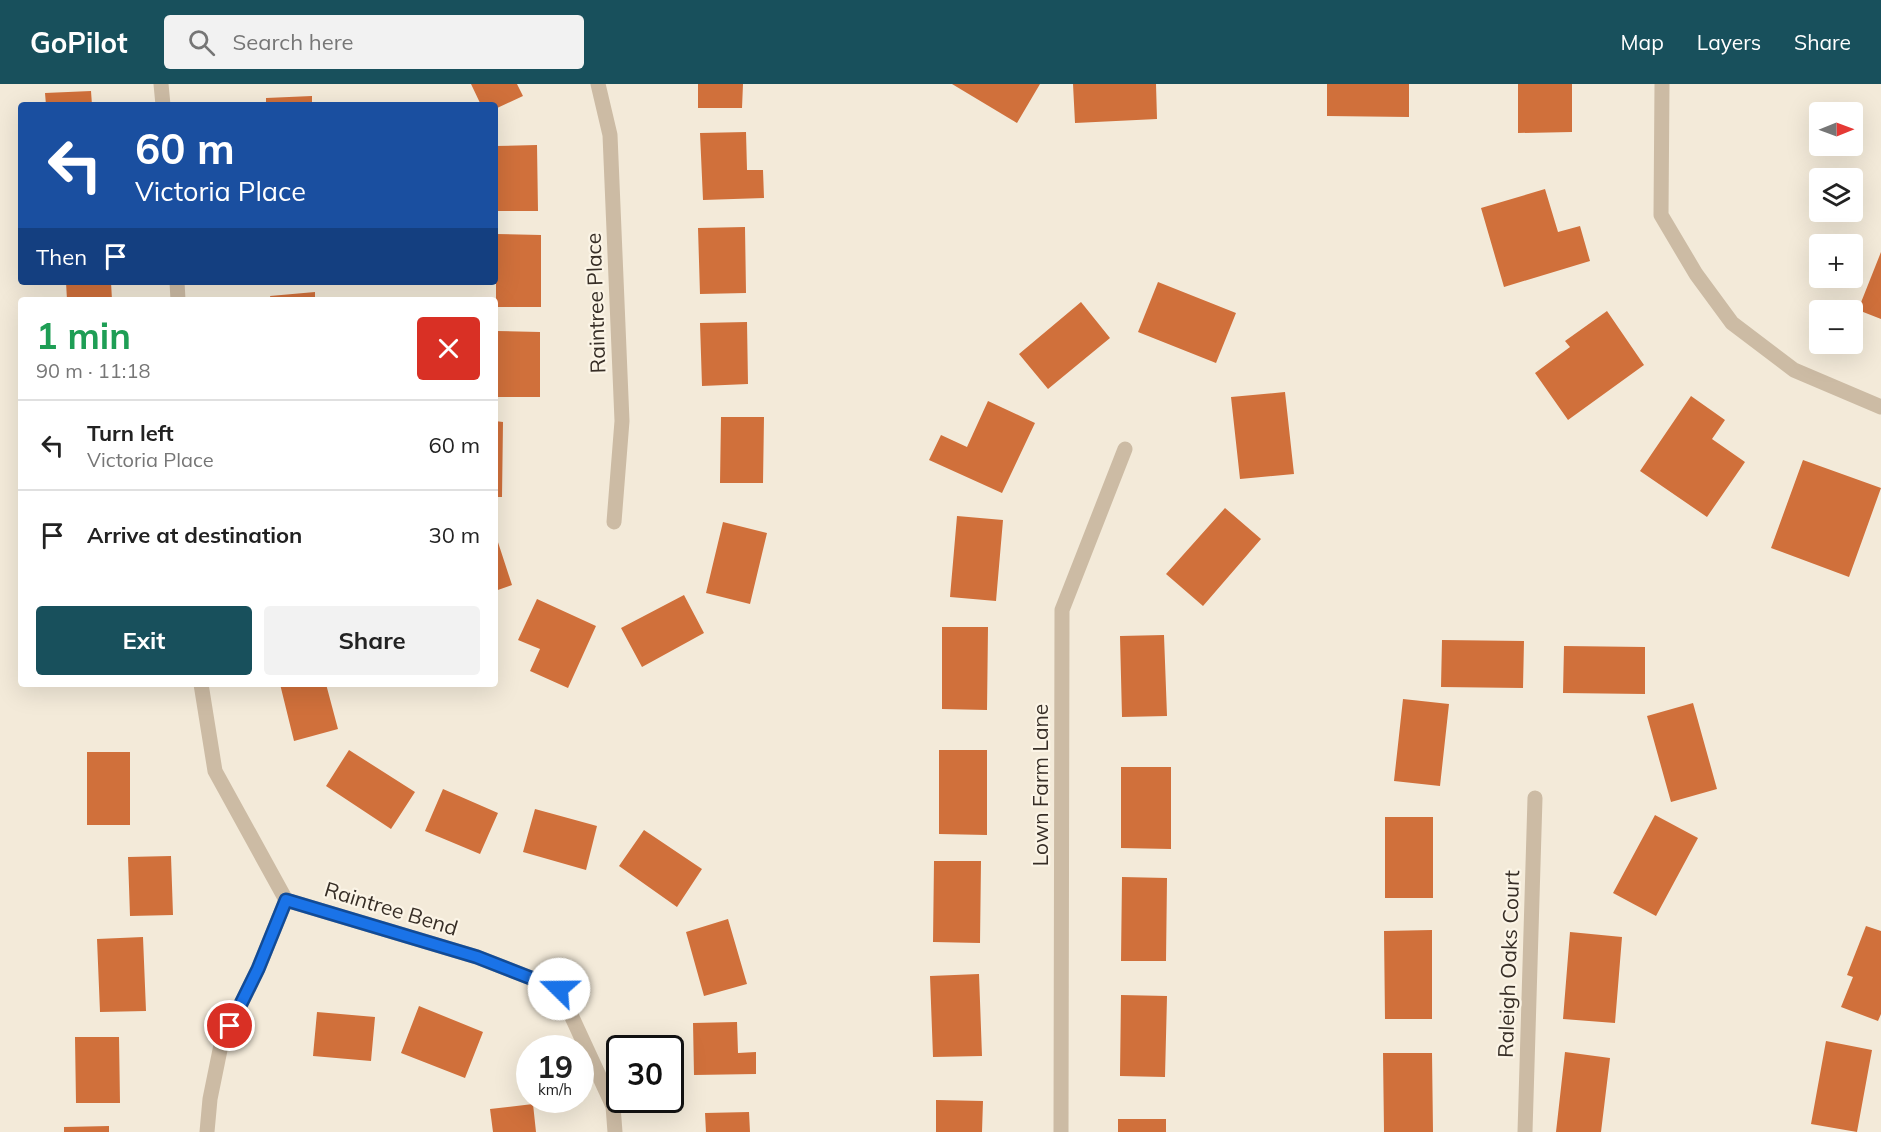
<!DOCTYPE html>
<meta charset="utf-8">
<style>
body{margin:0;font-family:Mulish,sans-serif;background:#f2f2f2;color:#222;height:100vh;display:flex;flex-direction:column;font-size:22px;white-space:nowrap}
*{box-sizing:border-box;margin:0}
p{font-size:20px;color:#767676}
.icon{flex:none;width:33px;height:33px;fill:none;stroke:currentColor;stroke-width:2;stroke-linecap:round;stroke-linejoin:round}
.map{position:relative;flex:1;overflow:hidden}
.drawer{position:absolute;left:18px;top:213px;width:480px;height:390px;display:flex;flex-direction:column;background:#fff;border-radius:6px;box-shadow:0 6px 24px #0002}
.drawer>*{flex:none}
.top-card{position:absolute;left:18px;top:18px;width:480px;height:183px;border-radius:6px;box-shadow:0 6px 24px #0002;background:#1a4fa0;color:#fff;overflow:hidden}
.needle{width:39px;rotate:89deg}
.tools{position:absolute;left:1809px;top:18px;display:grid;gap:12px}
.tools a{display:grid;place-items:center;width:54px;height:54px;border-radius:6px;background:#fff;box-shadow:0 6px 24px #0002;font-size:30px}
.speed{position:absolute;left:516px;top:951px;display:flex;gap:12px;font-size:30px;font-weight:700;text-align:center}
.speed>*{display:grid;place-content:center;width:78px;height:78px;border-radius:50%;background:#fff;box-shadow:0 6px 24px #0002;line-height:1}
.speed small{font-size:15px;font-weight:400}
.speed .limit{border:3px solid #111;border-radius:9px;background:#fff;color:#111}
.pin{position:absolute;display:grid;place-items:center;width:51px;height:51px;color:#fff;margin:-26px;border:3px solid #fff;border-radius:50%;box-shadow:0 2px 6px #0007}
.me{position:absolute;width:66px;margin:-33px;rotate:292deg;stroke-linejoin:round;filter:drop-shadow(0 0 4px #0008)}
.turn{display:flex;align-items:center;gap:21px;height:126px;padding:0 18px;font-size:27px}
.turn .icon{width:78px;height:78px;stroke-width:2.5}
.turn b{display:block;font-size:42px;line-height:51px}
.then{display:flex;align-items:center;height:57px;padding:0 18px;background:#0003;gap:12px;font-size:22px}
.round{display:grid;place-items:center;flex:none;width:63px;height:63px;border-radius:6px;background:#f2f2f2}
.head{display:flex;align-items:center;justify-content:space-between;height:102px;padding:0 18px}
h1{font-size:36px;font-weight:700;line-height:45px;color:#1e9e55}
.button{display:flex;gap:12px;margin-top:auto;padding:12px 18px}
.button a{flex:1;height:69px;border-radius:6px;background:#18505c;color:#fff;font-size:24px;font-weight:700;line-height:69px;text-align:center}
.button a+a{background:#f2f2f2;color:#222}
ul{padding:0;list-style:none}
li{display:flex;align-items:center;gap:18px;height:90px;padding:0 18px;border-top:2px solid #e0e0e0}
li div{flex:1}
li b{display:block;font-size:22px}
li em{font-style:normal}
header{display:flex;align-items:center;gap:36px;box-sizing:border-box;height:84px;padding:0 30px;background:#18505c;color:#fff}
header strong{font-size:28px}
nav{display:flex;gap:33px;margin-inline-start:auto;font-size:21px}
.search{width:420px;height:54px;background:#f2f2f2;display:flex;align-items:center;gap:15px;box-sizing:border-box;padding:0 21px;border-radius:6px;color:#767676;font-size:22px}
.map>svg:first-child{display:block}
.building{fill:#d0703b}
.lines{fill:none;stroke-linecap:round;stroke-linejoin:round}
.minor{stroke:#ccbba4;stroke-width:15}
.route-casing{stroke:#114b97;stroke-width:15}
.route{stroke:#1a73e8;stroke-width:10}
.labels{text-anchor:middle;stroke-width:4.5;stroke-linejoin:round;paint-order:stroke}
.street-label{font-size:21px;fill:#372e26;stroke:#fbf4e6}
</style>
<header>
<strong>GoPilot</strong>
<div class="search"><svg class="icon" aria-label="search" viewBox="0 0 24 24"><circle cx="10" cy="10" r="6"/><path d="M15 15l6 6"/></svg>Search here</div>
<nav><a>Map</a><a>Layers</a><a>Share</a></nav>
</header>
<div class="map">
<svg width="1881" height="1048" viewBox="0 0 1881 1048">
<rect width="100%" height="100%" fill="#f3ead9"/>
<!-- building -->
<path class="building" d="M471,0H517L523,12L495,25V21H481Z
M698,0H743L742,24H698Z
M952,0H1040L1017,39Z
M1073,0H1156L1157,35L1075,39Z
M1327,0H1409V33L1327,32Z
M1518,0H1572V48L1518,49Z
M91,7L92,21H46L45,9Z
M312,12V21H266V14Z
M746,48L747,86H763L764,114L703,116L700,49Z
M537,61L538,127H495V62Z
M1545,105L1558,148L1580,142L1590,177L1504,203L1481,124Z
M745,143L746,209L700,210L698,144Z
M496,150L541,151V223H496Z
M1881,168V235L1858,226Z
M66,198H111L112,216H67Z
M1158,198L1236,229L1216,279L1138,248Z
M315,208V216H271L270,212Z
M1081,218L1110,254L1048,305L1019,270Z
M1607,227L1644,281L1568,336L1535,289L1570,263L1565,257Z
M747,238L748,300L702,302L700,239Z
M496,247L540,248V313H495Z
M1285,308L1294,390L1240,395L1231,313Z
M1691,312L1725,336L1712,355L1745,378L1707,433L1640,387Z
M988,317L1035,339L1002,409L929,376L941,351L967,363Z
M721,333H764L763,399H720Z
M495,337L503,338L502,413H495Z
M1803,376L1881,404L1849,493L1771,464Z
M1225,424L1261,455L1203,522L1166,490Z
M957,432L1003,436L996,517L950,513Z
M723,438L767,449L750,520L706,509Z
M495,449L512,501L495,507Z
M684,511L704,549L642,583L621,544Z
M537,515L596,542L568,604L530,587L540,565L518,556Z
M942,543H988L987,626L942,625Z
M1164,551L1167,632L1122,633L1120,552Z
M1442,556L1524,557L1523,604L1441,603Z
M1564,562L1645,563V610L1563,609Z
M280,600H326L338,645L294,657Z
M1403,615L1449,620L1440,702L1394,697Z
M1693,619L1717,705L1671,718L1647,632Z
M349,666L415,708L391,745L326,702Z
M939,666H987V751L939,750Z
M87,668H130V741H87Z
M1121,683H1171V765L1121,764Z
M443,705L498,729L480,770L425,747Z
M535,725L597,742L586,786L523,768Z
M1655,731L1698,754L1656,832L1613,809Z
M1385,733H1433V814H1385Z
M644,746L702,785L677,823L619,782Z
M171,772L173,831L130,832L128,773Z
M934,777H981L980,859L933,858Z
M1122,793L1167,794L1166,877H1121Z
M728,835L747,900L704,912L686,848Z
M1866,842L1881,847V930L1878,937L1841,923L1853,893L1847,891Z
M1432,846V935H1385L1384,847Z
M1570,848L1622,853L1615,939L1563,935Z
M143,853L146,927L100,928L97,855Z
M979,890L982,972L933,973L930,892Z
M1121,911L1167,912L1165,993L1120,992Z
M419,922L483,948L465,994L401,969Z
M317,928L375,933L371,977L313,972Z
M737,938L738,969L756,968V990L694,991L693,939Z
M75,953H119L120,1019H76Z
M1826,957L1872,966L1857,1048L1811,1040Z
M1565,968L1610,974L1601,1048H1556Z
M1383,969H1432L1433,1048H1384Z
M936,1016L983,1017L982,1048H936Z
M533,1020L536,1048H493L490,1025Z
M749,1028L750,1048H706L705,1029Z
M1118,1035H1166V1048H1118Z
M109,1042V1048H64V1043Z"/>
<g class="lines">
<!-- minor -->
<path class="minor" d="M161,0L163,21
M598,0L610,51L622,337L614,438
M1662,0L1661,131L1696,190L1732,239L1794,286L1881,323
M177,198L178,216
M201,600L215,687L286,816L477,873L559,905L613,1022L615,1048
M207,1048L210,1015L221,961L258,885L286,816
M1061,1048L1062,526L1125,365
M1525,1048L1535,714"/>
</g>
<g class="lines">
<!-- route casing -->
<g class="route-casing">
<path id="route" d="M230,942L258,885L286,816L477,873L559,905"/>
</g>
<!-- route -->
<use href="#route" class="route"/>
</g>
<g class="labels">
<!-- street labels -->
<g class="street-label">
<text transform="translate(596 219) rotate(-92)" y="7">Raintree Place</text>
<text transform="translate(1041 701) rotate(-90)" y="7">Lown Farm Lane</text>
<text transform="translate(391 825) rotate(17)" y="7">Raintree Bend</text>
<text transform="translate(1509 880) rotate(-88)" y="7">Raleigh Oaks Court</text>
</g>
</g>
</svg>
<div class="tools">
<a><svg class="needle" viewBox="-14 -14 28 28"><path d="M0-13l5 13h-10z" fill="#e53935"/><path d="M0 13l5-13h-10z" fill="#767676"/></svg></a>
<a><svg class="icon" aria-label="layers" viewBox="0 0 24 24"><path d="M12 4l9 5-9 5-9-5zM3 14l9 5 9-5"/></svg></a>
<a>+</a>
<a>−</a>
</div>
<div class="speed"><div>19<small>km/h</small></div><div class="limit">30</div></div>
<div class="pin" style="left:230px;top:942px;background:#d93025"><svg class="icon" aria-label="arrive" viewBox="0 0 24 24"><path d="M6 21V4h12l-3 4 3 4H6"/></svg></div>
<svg class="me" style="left:559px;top:905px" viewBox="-20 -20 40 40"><circle r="19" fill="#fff"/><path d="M0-13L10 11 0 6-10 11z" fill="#1a73e8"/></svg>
<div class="top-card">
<div class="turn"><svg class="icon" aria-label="left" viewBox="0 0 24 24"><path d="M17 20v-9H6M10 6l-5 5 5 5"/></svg><div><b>60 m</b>Victoria Place</div></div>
<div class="then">Then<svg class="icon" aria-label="arrive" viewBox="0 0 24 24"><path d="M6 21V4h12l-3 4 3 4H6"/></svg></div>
</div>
<section class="drawer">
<div class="head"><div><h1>1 min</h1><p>90 m · 11:18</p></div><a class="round" style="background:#d93025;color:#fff"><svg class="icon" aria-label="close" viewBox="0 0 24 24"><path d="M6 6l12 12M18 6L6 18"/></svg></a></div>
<ul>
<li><svg class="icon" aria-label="left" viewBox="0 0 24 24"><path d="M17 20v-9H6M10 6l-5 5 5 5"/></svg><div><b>Turn left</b><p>Victoria Place</p></div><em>60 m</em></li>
<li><svg class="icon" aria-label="arrive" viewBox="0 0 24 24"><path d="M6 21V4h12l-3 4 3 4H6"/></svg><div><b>Arrive at destination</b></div><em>30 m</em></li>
</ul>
<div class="button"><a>Exit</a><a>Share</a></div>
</section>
</div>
